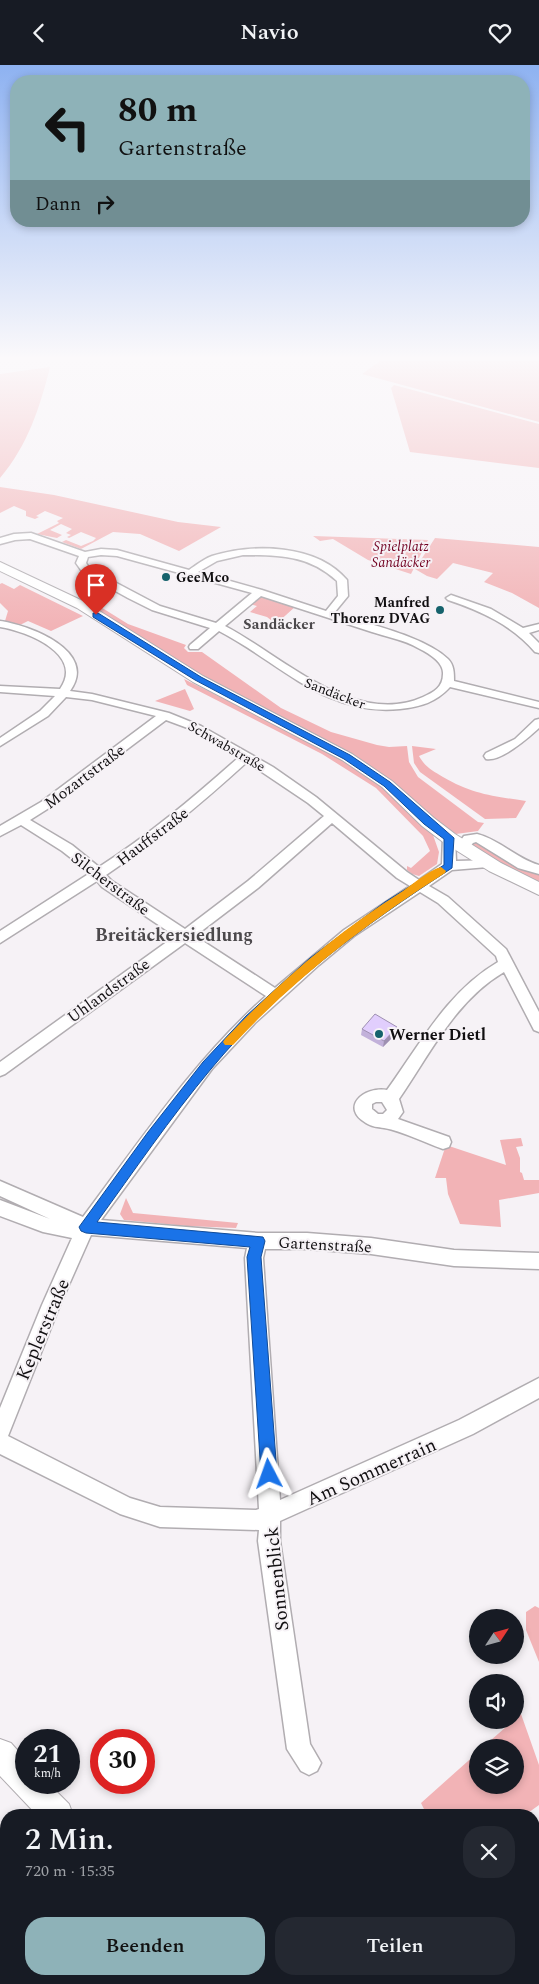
<!DOCTYPE html>
<html lang="de">
<meta charset="utf-8">
<style>
body{margin:0;font-family:Spectral,serif;background:#242831;color:#f1f3f6;height:100vh;display:flex;flex-direction:column;font-size:19px;white-space:nowrap}
*{box-sizing:border-box;margin:0}
p{font-size:16px;color:#9ea1a6}
.icon{flex:none;width:28px;height:28px;fill:none;stroke:currentColor;stroke-width:2;stroke-linecap:round;stroke-linejoin:round}
.map{position:relative;flex:1;overflow:hidden}
.details{position:absolute;left:0px;top:1744px;width:540px;height:176px;display:flex;flex-direction:column;background:#171b24;border-radius:20px 20px 0 0;box-shadow:0 2px 8px #0003}
.details>*{flex:none}
.banner{position:absolute;left:10px;top:10px;width:520px;height:152px;border-radius:20px;box-shadow:0 2px 8px #0003;background:#8eb2b8;color:#111;overflow:hidden}
.needle{width:32px;rotate:54deg}
.tools{position:absolute;left:469px;top:1544px;display:grid;gap:10px}
.tools a{display:grid;place-items:center;width:55px;height:55px;border-radius:50%;background:#171b24;box-shadow:0 2px 8px #0003;font-size:25px}
.speed{position:absolute;left:15px;top:1664px;display:flex;gap:10px;font-size:25px;font-weight:700;text-align:center}
.speed>*{display:grid;place-content:center;width:65px;height:65px;border-radius:50%;background:#171b24;box-shadow:0 2px 8px #0003;line-height:1}
.speed small{font-size:12px;font-weight:400}
.speed .limit{border:8px solid #d22;background:#fff;color:#111}
.pin{position:absolute;display:grid;place-items:center;width:42px;height:42px;color:#fff;margin:-51px -21px;border-radius:50% 50% 50% 0;rotate:-45deg;box-shadow:0 0 5px #0007}
.pin .icon{rotate:45deg}
.me{position:absolute;width:55px;margin:-28px;rotate:356deg;stroke-linejoin:round;filter:drop-shadow(0 0 4px #0008)}
.turn{display:flex;align-items:center;gap:18px;height:105px;padding:0 25px;font-size:22px}
.turn .icon{width:65px;height:65px;stroke-width:2.5}
.turn b{display:block;font-size:35px;line-height:42px}
.then{display:flex;align-items:center;height:48px;padding:0 25px;background:#0003;gap:10px;font-size:19px}
.round{display:grid;place-items:center;flex:none;width:52px;height:52px;border-radius:20px;background:#242831}
.head{display:flex;align-items:center;justify-content:space-between;height:85px;padding:0 25px}
h1{font-size:30px;font-weight:600;line-height:38px}
.primary-button{display:flex;gap:10px;margin-top:auto;padding:10px 25px}
.primary-button a{flex:1;height:58px;border-radius:20px;background:#8eb2b8;color:#111;font-size:20px;font-weight:600;line-height:58px;text-align:center}
.primary-button a+a{background:#242831;color:#f1f3f6}
header{display:flex;justify-content:space-between;align-items:center;height:65px;padding:0 25px;background:#171b24;font-size:22px;font-weight:600}
.map>svg:first-child{display:block}
.green{fill:#f2b3b6}
.lines{fill:none;stroke-linecap:round;stroke-linejoin:round}
.minor-casing{stroke:#b1adb1;stroke-width:3}
.tertiary-casing{stroke:#b1adb1;stroke-width:2}
.minor{fill:#fff;fill-rule:evenodd}
.tertiary{fill:#fff;fill-rule:evenodd}
.wall{fill:#c2b1da}
.shaded-wall{fill:#9e90b1}
.building{fill:#e1cefd;stroke:#9e90b1}
.route{fill:#1a73e8;stroke:#114b97}
.slow{fill:#f59e0b}
.poi-dot{fill:#15626c;stroke:#f6f2f6;stroke-width:2}
.labels{text-anchor:middle;stroke-width:4;stroke-linejoin:round;paint-order:stroke}
.far-park-label{font-size:14px;font-style:italic;fill:#720021;stroke:#f6f2f6}
.far-poi-label{font-size:14px;font-weight:bold;fill:#110f11;stroke:#f6f2f6;text-anchor:start}
.far-street-label{font-size:14px;fill:#110f11;stroke:#f6f2f6}
.far-neighbourhood-label{font-size:15px;font-weight:bold;fill:#4c494c;stroke:#f6f2f6}
.street-label{font-size:16px;fill:#110f11;stroke:#f6f2f6}
.poi-label{font-size:16px;font-weight:bold;fill:#110f11;stroke:#f6f2f6;text-anchor:start}
.neighbourhood-label{font-size:18px;font-weight:bold;fill:#4c494c;stroke:#f6f2f6}
.near-street-label{font-size:19px;fill:#110f11;stroke:#f6f2f6}
</style>
<header><svg class="icon" aria-label="back" viewBox="0 0 24 24"><path d="M15 5l-7 7 7 7"/></svg>Navio<svg class="icon" aria-label="heart" viewBox="0 0 24 24"><path d="M12 20l-8-8c-3-5 5-10 8-4 3-6 11-1 8 4z"/></svg></header>
<div class="map">
<svg width="539" height="1919" viewBox="0 0 539 1919">
<rect width="100%" height="100%" fill="#f6f2f6"/>
<!-- green -->
<path class="green" d="M380,296H539V357L362,309Z
M50,302C40,342 28,380 0,413V309Z
M394,320L539,359V403L410,387L391,323Z
M0,422L54,430L178,457L221,462L179,486L140,469L113,467L81,484L62,477L66,475L81,481L93,476L96,473L81,467L69,473L67,472L71,470L66,468L72,464L61,459L50,465L62,470L57,473L37,469L59,458L57,456L63,453L45,446L36,451L39,452L35,454L26,451V446L14,441L0,448Z
M313,471L428,475L411,509L368,495L333,474L320,476Z
M435,473L539,482V543L512,528L484,517L493,508L453,498L437,514L427,511L415,504Z
M2,518L14,524L20,520L83,551L51,566L28,556L20,560L5,556L8,546L0,538V519Z
M263,531L296,541L276,559L267,552L250,547L257,541L250,539L259,532Z
M91,536L128,559L186,580L184,583L188,587H202L281,643L331,667L377,680L389,682L407,681L409,697L418,712L478,757L484,758L478,766L456,769L434,755L389,714L190,606L86,538Z
M184,614L289,666L351,699L382,720L433,770L439,787L437,799L419,811L412,809L407,805V801L411,803L430,786L423,771L376,723L322,689L187,620Z
M185,624L194,644L190,646L155,636Z
M412,681L436,684L419,691C425,702 433,706 443,712C472,729 492,731 526,736L516,753L485,754L420,707L414,698Z
M476,777L539,809V817L507,801L472,780Z
M521,1073L523,1081L516,1082L520,1093V1107L522,1108L524,1115H539V1128L499,1135L501,1162L460,1159L448,1129L446,1113H435L446,1080L506,1100L500,1075Z
M126,1133L133,1148L238,1158L236,1163L187,1161L124,1155L120,1149Z
M535,1541L539,1543V1597L526,1565V1547Z
M521,1649L539,1700V1740L525,1750H427L421,1738L477,1688L478,1720H515V1682H483Z
M534,1805L539,1816V1862L534,1865Z"/>
<g class="lines">
<!-- minor casing -->
<g class="minor-casing">
<path id="minor" d="M31,468L85,487L101,484L117,485L189,505C196,500 204,494 212,491C254,478 317,479 347,515L348,531L334,548C367,559 424,571 448,594C454,600 454,608 454,616L539,637V643L450,622C436,637 421,642 400,644C326,652 279,597 219,566L198,584H190L189,582L190,580L210,563L152,545L128,533L83,508L76,498L79,491L30,474L15,475L0,479V473L14,469ZM101,490L117,491L252,528L216,558L160,541L90,504L86,498L88,492ZM243,490C279,490 309,490 337,516L338,531L326,546L262,525L198,507L217,496ZM261,531C298,543 335,555 372,567C387,572 405,575 418,583C428,588 444,597 443,609C443,622 434,627 423,632C354,663 281,590 225,561Z
M451,530L491,544L523,563L539,559V565L529,568L539,578V588L535,587C512,560 481,546 448,535L446,533Z
M0,556C29,560 99,586 70,626L92,629L169,648L201,661L273,702L316,732L407,807L419,815L442,799L443,773L449,769L455,773L456,796L493,795L495,798L493,801L488,802L452,805L429,821L448,832L506,884L539,947V967L534,965L504,907C455,936 430,989 399,1034L403,1047L398,1054L449,1072L451,1077L449,1082L443,1084C425,1078 403,1066 384,1063C378,1062 372,1062 366,1058C340,1043 363,1021 387,1025C421,978 447,927 498,897L496,891L438,838L420,827L354,871L319,900L255,958L212,1004L101,1155L258,1168H307L371,1173L454,1185L539,1188V1204L454,1201L371,1189L307,1184H265L263,1193L280,1435L459,1355L539,1313V1333L473,1369L280,1456V1476L310,1679L321,1698L317,1706L309,1710L301,1706L287,1684L258,1476L259,1465L160,1462L120,1449L0,1389V1343L42,1240L72,1173L43,1167L0,1151V1135L50,1154L0,1131V1116L83,1152C140,1076 194,995 266,931L185,878L5,1009L0,1011V997L175,871L102,822L97,816L0,878V866L90,808L62,786L21,760L0,771V761L41,737L156,651L92,635L66,632L48,651L0,681V673L40,646L55,631L0,627V621L60,624C85,589 26,566 0,562ZM166,655L193,665L239,692C194,732 149,770 99,802L72,780L30,755L49,743ZM247,697L308,738L324,751L248,816L185,864L112,816L106,810C157,776 202,738 247,697ZM332,758L397,813L410,821L344,865L275,923L195,871L258,823ZM376,1037H382L387,1045L383,1049H378L372,1044V1039ZM91,1170L247,1183L245,1193L259,1444L256,1445L160,1442L130,1433L8,1371L60,1240Z
M539,654V663C528,673 501,697 486,694L484,691L486,688L515,674L535,655Z
M477,769C500,775 516,793 539,800V809L518,803L476,777L473,778L467,785H457L456,782L464,771Z"/>
</g>
<!-- tertiary casing -->
<g class="tertiary-casing">
<path id="tertiary" d="M0,497L85,537L203,611L352,689L392,716L434,753L455,769L501,798L539,817V830L489,806L443,777L422,761L382,722L342,695L193,617L77,543L0,506Z
M0,1674L11,1678L26,1695V1718H48L69,1739L73,1750H37L0,1711Z
M534,1899L539,1901V1919H504L507,1914H534Z
M222,1914H263L266,1919H225Z"/>
</g>
<!-- minor -->
<use href="#minor" class="minor"/>
<!-- tertiary -->
<use href="#tertiary" class="tertiary"/>
</g>
<!-- wall -->
<path class="wall" d="M397,962V968L383,982L361,970L362,964Z"/>
<!-- shaded-wall -->
<path class="shaded-wall" d="M397,962V968L383,982L384,976Z"/>
<!-- building -->
<path class="building" d="M375,949L397,962L384,976L362,964Z"/>
<!-- sky -->
<linearGradient id="sky" x2="0" y2="1"><stop stop-color="#8eb2f1"/><stop offset="0.52" stop-color="#fbf9fb"/><stop offset="1" stop-color="#fbf9fb" stop-opacity="0"/></linearGradient>
<rect width="539" height="564" fill="url(#sky)"/>
<!-- route -->
<path class="route" d="M93,548H98L201,612L350,690L390,717L454,773L452,803C364,860 278,923 211,1004C170,1053 134,1106 97,1157L263,1172L265,1176L261,1192L277,1409L275,1414L269,1417L264,1414L261,1409L247,1192L250,1182L86,1168L81,1166L79,1162L148,1067L203,997L246,951L310,893L385,837L444,800V774L424,759L384,721L344,694L195,615L93,552Z"/>
<!-- slow -->
<path class="slow" d="M441,802L446,806L445,808C367,858 296,912 233,980H225L223,977L225,974C278,918 337,867 403,826C414,818 428,806 441,802Z"/>
<!-- markers -->
<g class="poi-dot">
<circle cx="166" cy="512" r="5"/>
<circle cx="440" cy="545" r="5"/>
<circle cx="379" cy="969" r="5"/>
</g>
<g class="labels">
<!-- far-park labels -->
<g class="far-park-label">
<text x="401" y="486">Spielplatz<tspan x="401" dy="16">Sandäcker</tspan></text>
</g>
<!-- far-poi labels -->
<g class="far-poi-label">
<text x="176" y="517">GeeMco</text>
<text x="430" y="542" text-anchor="end">Manfred<tspan x="430" dy="16">Thorenz DVAG</tspan></text>
</g>
<!-- far-street labels -->
<g class="far-street-label">
<text transform="translate(335 628) rotate(21)" y="5">Sandäcker</text>
<text transform="translate(227 681) rotate(30)" y="5">Schwabstraße</text>
</g>
<!-- far-neighbourhood labels -->
<g class="far-neighbourhood-label">
<text x="279" y="564">Sandäcker</text>
</g>
<!-- street labels -->
<g class="street-label">
<text transform="translate(84 711) rotate(-37)" y="6">Mozartstraße</text>
<text transform="translate(152 771) rotate(-37)" y="6">Hauffstraße</text>
<text transform="translate(111 818) rotate(37)" y="6">Silcherstraße</text>
<text transform="translate(108 925) rotate(-36)" y="6">Uhlandstraße</text>
<text transform="translate(325 1179) rotate(3)" y="6">Gartenstraße</text>
</g>
<!-- poi labels -->
<g class="poi-label">
<text x="389" y="975">Werner Dietl</text>
</g>
<!-- neighbourhood labels -->
<g class="neighbourhood-label">
<text x="174" y="876">Breitäckersiedlung</text>
</g>
<!-- near-street labels -->
<g class="near-street-label">
<text transform="translate(42 1264) rotate(-67)" y="7">Keplerstraße</text>
<text transform="translate(371 1406) rotate(-24)" y="7">Am Sommerrain</text>
<text transform="translate(276 1514) rotate(-96)" y="7">Sonnenblick</text>
</g>
</g>
</svg>
<div class="tools">
<a><svg class="needle" viewBox="-14 -14 28 28"><path d="M0-13l5 13h-10z" fill="#e53935"/><path d="M0 13l5-13h-10z" fill="#9ea1a6"/></svg></a>
<a><svg class="icon" aria-label="sound" viewBox="0 0 24 24"><path d="M4 9h4l5-4v14l-5-4H4zM17 9q2 3 0 6"/></svg></a>
<a><svg class="icon" aria-label="layers" viewBox="0 0 24 24"><path d="M12 4l9 5-9 5-9-5zM3 14l9 5 9-5"/></svg></a>
</div>
<div class="speed"><div>21<small>km/h</small></div><div class="limit">30</div></div>
<div class="pin" style="left:96px;top:550px;background:#d93025"><svg class="icon" aria-label="arrive" viewBox="0 0 24 24"><path d="M6 21V4h12l-3 4 3 4H6"/></svg></div>
<svg class="me" style="left:269px;top:1409px" viewBox="-20 -20 40 40"><path d="M0-17L14 15 0 8-14 15z" fill="#1a73e8" stroke="#fff" stroke-width="4"/></svg>
<div class="banner">
<div class="turn"><svg class="icon" aria-label="left" viewBox="0 0 24 24"><path d="M17 20v-9H6M10 6l-5 5 5 5"/></svg><div><b>80 m</b>Gartenstraße</div></div>
<div class="then">Dann<svg class="icon" aria-label="right" viewBox="0 0 24 24"><path d="M7 20v-9h11M14 6l5 5-5 5"/></svg></div>
</div>
<section class="details">
<div class="head"><div><h1>2 Min.</h1><p>720 m · 15:35</p></div><a class="round"><svg class="icon" aria-label="close" viewBox="0 0 24 24"><path d="M6 6l12 12M18 6L6 18"/></svg></a></div>
<div class="primary-button"><a>Beenden</a><a>Teilen</a></div>
</section>
</div>
